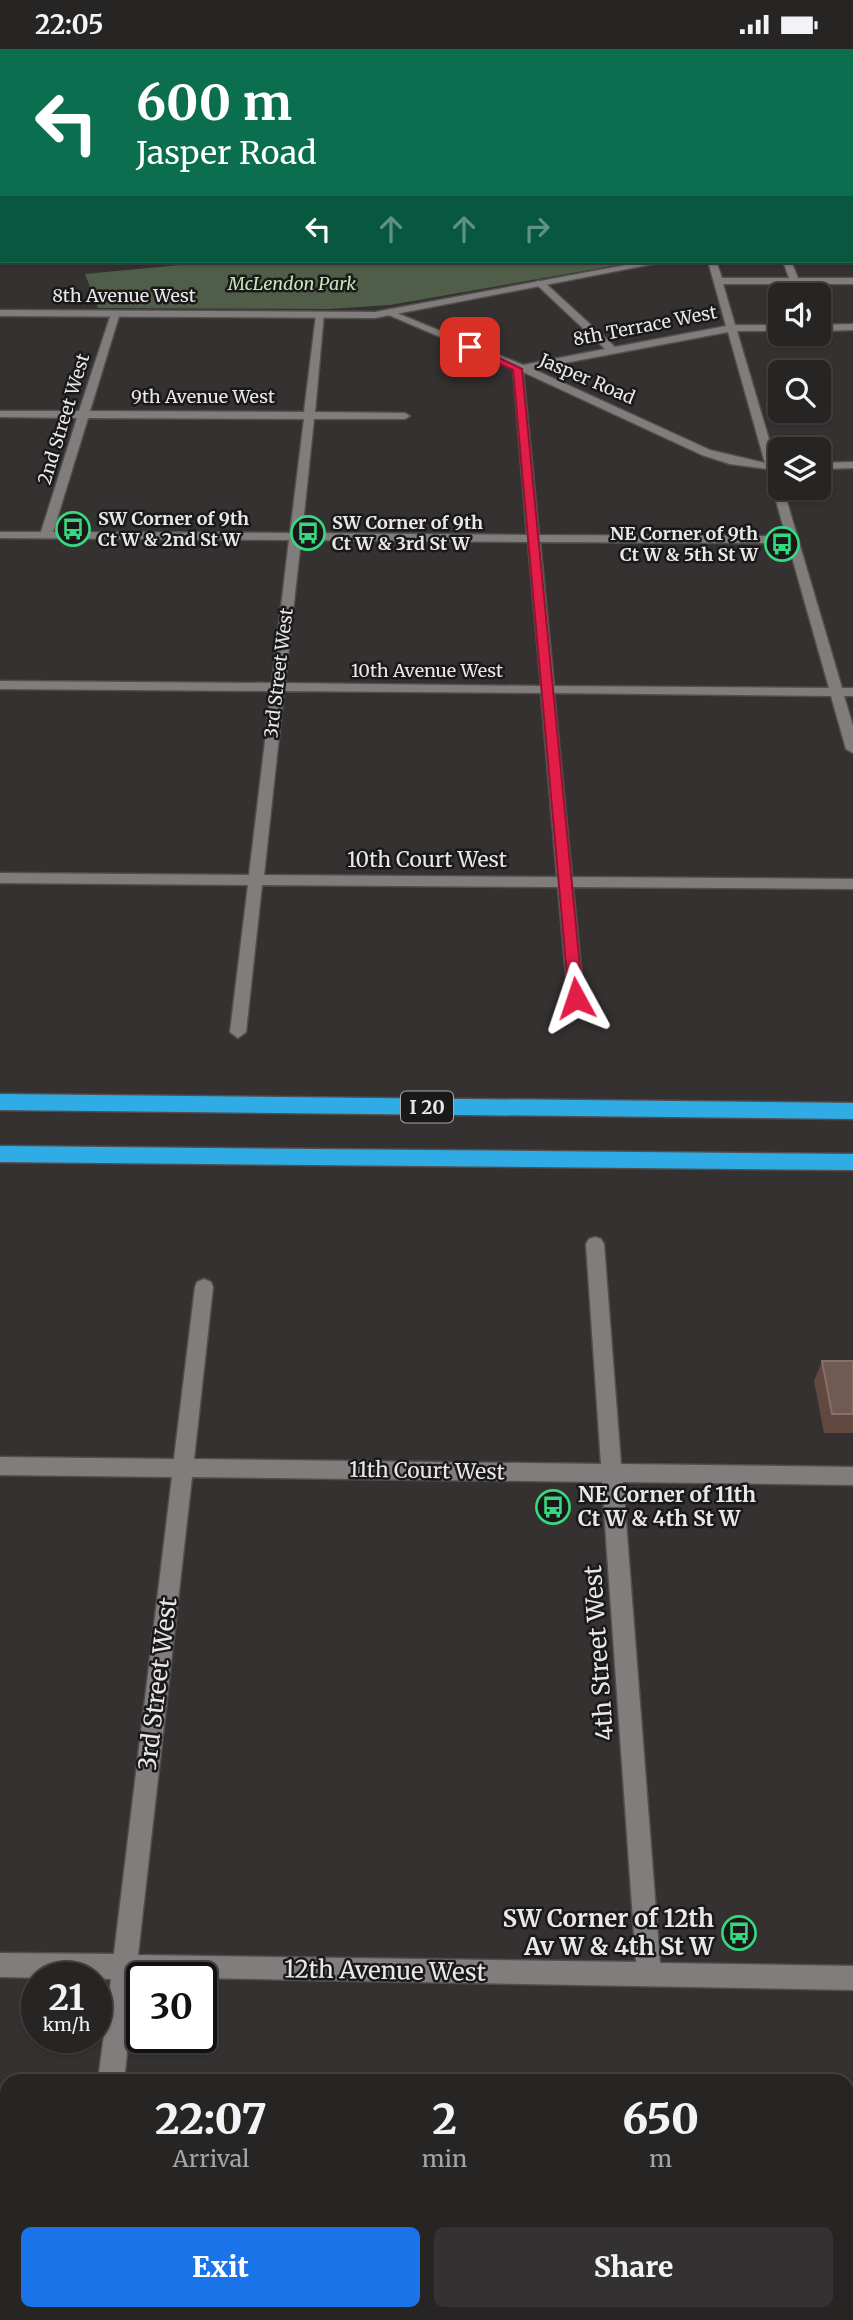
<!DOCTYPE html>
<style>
body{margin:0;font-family:Merriweather,serif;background:#333131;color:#f1f3f6;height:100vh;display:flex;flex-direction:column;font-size:26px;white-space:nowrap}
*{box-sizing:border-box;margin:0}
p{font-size:23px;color:#a4a5a6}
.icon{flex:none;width:38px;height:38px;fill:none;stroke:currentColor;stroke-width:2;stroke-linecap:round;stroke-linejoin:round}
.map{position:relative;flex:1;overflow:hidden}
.panel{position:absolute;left:0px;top:2025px;width:854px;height:247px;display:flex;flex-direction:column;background:#272524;border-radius:21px 21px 0 0;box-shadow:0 2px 5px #0004,0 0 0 2px #434241}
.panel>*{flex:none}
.guide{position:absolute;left:0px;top:0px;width:854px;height:214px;box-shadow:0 2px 5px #0004,0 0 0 2px #434241;background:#0b6e4f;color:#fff;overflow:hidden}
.fabs{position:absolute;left:768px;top:234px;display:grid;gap:14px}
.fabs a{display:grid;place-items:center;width:63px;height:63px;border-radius:10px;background:#272524;box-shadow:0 2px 5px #0004,0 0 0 2px #434241;font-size:35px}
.speed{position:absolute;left:21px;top:1913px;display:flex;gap:14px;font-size:35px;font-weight:700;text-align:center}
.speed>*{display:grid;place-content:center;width:91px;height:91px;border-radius:50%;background:#272524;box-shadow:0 2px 5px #0004,0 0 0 2px #434241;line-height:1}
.speed small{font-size:18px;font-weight:400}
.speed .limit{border:4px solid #111;border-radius:10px;background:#fff;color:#111}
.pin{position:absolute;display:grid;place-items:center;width:60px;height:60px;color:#fff;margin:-30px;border-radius:14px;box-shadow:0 4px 10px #0006}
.me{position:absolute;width:77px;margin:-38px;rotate:355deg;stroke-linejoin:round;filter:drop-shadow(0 0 5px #0008)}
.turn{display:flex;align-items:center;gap:24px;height:147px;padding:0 21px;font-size:32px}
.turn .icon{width:91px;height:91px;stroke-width:2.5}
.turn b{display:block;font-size:49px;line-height:60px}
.lanes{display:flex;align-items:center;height:66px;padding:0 21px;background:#0003;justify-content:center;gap:35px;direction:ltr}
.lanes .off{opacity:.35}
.eta{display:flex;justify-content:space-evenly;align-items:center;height:119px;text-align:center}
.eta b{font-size:42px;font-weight:800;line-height:49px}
.button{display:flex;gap:14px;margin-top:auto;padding:14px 21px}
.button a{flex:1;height:80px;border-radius:10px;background:#1a73e8;color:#fff;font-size:28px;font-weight:800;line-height:80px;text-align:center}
.button a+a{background:#333131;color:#f1f3f6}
.status{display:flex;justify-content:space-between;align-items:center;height:49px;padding:0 35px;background:#272524;direction:ltr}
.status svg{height:19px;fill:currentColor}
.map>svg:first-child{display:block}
.green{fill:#4f5d49}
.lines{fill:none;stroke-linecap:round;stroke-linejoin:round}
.street-casing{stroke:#514f4e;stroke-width:3}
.secondary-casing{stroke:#514f4e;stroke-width:3}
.highway-casing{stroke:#514f4e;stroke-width:3}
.street{fill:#817d7c;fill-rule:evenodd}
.secondary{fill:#817d7c;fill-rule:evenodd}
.highway{fill:#2face6;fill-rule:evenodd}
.wall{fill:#62493f}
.building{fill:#715a51;stroke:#847068;stroke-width:2}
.route{fill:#e11d48;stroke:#92132f;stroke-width:2}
.labels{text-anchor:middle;stroke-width:5;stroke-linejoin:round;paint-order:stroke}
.far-park-label{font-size:18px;font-style:italic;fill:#c6e6b5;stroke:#1a1919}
.far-street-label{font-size:18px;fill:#e9e7e7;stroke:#1a1919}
.far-poi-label{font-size:18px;font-weight:bold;fill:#e9e7e7;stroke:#1a1919;text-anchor:start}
.shield{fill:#1a1919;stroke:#aba9a9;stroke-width:2}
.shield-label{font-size:19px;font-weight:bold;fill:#e9e7e7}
.street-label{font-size:21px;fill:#e9e7e7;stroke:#1a1919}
.poi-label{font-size:21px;font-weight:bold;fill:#e9e7e7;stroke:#1a1919;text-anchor:start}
.near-street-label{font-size:24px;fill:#e9e7e7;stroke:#1a1919}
.near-poi-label{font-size:24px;font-weight:bold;fill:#e9e7e7;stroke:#1a1919;text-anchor:end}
</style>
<div class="status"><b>22:05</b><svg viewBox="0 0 49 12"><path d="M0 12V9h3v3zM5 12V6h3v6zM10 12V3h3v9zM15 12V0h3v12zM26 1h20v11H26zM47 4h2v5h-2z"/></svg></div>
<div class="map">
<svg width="853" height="2271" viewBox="0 0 853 2271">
<rect width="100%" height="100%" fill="#343130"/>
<!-- green -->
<path class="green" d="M222,212H640L390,256L329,260L98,259L85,225Z"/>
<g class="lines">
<!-- street casing -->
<g class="street-casing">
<path id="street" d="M49,0H57V2H50Z
M224,0H232V2H225Z
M367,0H375V2H368Z
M482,0H490V2H483Z
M598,0H606V2H599Z
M713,0H721L722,2H715Z
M828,0H836L837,2H830Z
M0,41H2L0,46Z
M2,152V158L0,159V153Z
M0,193H2V199H0Z
M708,212H716L722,229H789L783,212H791L798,229H853V235H800L805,247H795L791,235H723L735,276H780V282H737L776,414L780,415V421H778L780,439H783L842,639H853V647H844L853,677V704L846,700L831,647L554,644L572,828L853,830V840L573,838L584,949L576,955L568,949L558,838L262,836L246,983L238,989L230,983L248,836L0,834V824L249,826L271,642L0,640V632L272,634L289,491L0,489V483H41L77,369L0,368V362H79L112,262L120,264L90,362L304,363L316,266L324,264L315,363L405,364L410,367L405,370H314L302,484L527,486L513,319L384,264L392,262L523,316L605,300L537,236V232H543L615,298L726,277ZM728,283L765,414L710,401L533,320ZM523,323L702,406L730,415L767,420L786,487L539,486ZM88,369L304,370L290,484L53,483ZM301,491L528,493L541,637L285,634ZM540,493L788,494L829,639L554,637ZM284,642L541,644L557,828L264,826Z
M853,275V281L819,282V276Z
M853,413V419L819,420V414Z
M595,1188L601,1190L604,1195L621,1415L853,1418V1436L623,1433L660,1914L853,1917V1941L142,1928L135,1930L124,2032H98L111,1930L0,1928V1904L114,1905L172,1428L0,1426V1408L174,1410L195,1238L197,1233L204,1230L211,1233L213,1238L194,1410L601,1415L586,1195L589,1190ZM192,1428L602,1433L636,1913L138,1906Z
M69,2264H97L96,2271H68Z"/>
</g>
<!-- secondary casing -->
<g class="secondary-casing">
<path id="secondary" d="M852,19H853V25H852Z
M2,96V102L0,103V97Z
M852,163H853V169H852Z
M647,212H668L375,269L0,267V261L375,263Z"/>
</g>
<!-- highway casing -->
<g class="highway-casing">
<path id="highway" d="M0,1045L853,1054V1070L0,1061Z
M0,1097L853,1105V1121L0,1113Z"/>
</g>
<!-- street -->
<use href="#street" class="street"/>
<!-- secondary -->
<use href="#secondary" class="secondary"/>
<!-- highway -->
<use href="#highway" class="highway"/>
</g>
<!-- wall -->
<path class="wall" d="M822,1312H853V1384H824L814,1332Z"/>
<!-- building -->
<path class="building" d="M822,1312H853V1365H832Z"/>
<!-- route -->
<path class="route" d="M467,296H473L522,320L583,949L576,954L569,949L513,321L467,300Z"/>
<!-- icons -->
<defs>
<g id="bus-ring" transform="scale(1.75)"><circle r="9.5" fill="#1a1919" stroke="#38d880" stroke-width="1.5"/><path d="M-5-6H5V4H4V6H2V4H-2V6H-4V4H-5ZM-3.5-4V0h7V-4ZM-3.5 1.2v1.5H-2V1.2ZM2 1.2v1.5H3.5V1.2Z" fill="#38d880"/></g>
</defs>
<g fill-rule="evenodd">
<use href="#bus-ring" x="73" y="480"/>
<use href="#bus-ring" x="308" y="484"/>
<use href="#bus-ring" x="782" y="495"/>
<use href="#bus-ring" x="553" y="1458"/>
<use href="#bus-ring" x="739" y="1884"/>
</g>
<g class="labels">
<!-- far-park labels -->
<g class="far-park-label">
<text x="292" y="241">McLendon Park</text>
</g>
<!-- far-street labels -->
<g class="far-street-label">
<text x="124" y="253">8th Avenue West</text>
<text transform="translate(645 277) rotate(-11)" y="6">8th Terrace West</text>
<text transform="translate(587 330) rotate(23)" y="6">Jasper Road</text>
<text x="203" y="354">9th Avenue West</text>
<text transform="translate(64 370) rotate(-73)" y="6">2nd Street West</text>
<text x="427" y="628">10th Avenue West</text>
<text transform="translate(279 624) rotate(-83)" y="6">3rd Street West</text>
</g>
<!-- far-poi labels -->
<g class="far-poi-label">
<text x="98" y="476">SW Corner of 9th<tspan x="98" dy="21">Ct W &amp; 2nd St W</tspan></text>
<text x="332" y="480">SW Corner of 9th<tspan x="332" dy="21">Ct W &amp; 3rd St W</tspan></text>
<text x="758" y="491" text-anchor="end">NE Corner of 9th<tspan x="758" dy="21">Ct W &amp; 5th St W</tspan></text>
</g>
<!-- shield labels -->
<rect class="shield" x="401" y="1042.5" width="52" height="31" rx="5"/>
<g class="shield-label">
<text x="427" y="1065">I 20</text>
</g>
<!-- street labels -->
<g class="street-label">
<text x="427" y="818">10th Court West</text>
<text transform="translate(427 1422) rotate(1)" y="7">11th Court West</text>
</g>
<!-- poi labels -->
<g class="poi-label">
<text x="578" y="1453">NE Corner of 11th<tspan x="578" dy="24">Ct W &amp; 4th St W</tspan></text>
</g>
<!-- near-street labels -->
<g class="near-street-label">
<text transform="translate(599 1604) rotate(-94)" y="8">4th Street West</text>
<text transform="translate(158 1635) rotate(-83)" y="8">3rd Street West</text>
<text transform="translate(385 1922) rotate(1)" y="8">12th Avenue West</text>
</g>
<!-- near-poi labels -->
<g class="near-poi-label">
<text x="714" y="1878">SW Corner of 12th<tspan x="714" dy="28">Av W &amp; 4th St W</tspan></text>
</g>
</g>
</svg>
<div class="fabs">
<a><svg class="icon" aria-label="sound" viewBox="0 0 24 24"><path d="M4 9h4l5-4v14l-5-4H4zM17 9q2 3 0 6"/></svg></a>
<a><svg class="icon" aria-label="search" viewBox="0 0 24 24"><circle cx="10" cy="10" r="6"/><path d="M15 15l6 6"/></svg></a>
<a><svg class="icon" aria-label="layers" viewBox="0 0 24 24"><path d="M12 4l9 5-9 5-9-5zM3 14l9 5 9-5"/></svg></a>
</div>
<div class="speed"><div>21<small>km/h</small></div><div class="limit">30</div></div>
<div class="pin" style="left:470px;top:298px;background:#d93025"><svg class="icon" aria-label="arrive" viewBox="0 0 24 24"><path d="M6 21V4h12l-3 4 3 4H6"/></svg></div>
<svg class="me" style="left:576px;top:949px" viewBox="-20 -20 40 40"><path d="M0-17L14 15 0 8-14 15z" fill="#e11d48" stroke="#fff" stroke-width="4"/></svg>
<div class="guide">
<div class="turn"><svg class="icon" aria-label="left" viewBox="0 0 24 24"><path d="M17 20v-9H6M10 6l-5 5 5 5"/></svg><div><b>600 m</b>Jasper Road</div></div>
<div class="lanes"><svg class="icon" aria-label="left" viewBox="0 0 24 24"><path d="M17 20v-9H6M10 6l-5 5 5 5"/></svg><svg class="icon off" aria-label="ahead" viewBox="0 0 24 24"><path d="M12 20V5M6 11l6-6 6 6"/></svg><svg class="icon off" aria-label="ahead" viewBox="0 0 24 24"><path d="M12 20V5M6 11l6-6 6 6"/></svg><svg class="icon off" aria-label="right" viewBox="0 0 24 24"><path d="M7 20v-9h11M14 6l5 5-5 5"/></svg></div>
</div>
<section class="panel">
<div class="eta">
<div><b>22:07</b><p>Arrival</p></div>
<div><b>2</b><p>min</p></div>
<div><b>650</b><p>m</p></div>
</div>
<div class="button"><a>Exit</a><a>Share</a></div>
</section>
</div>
